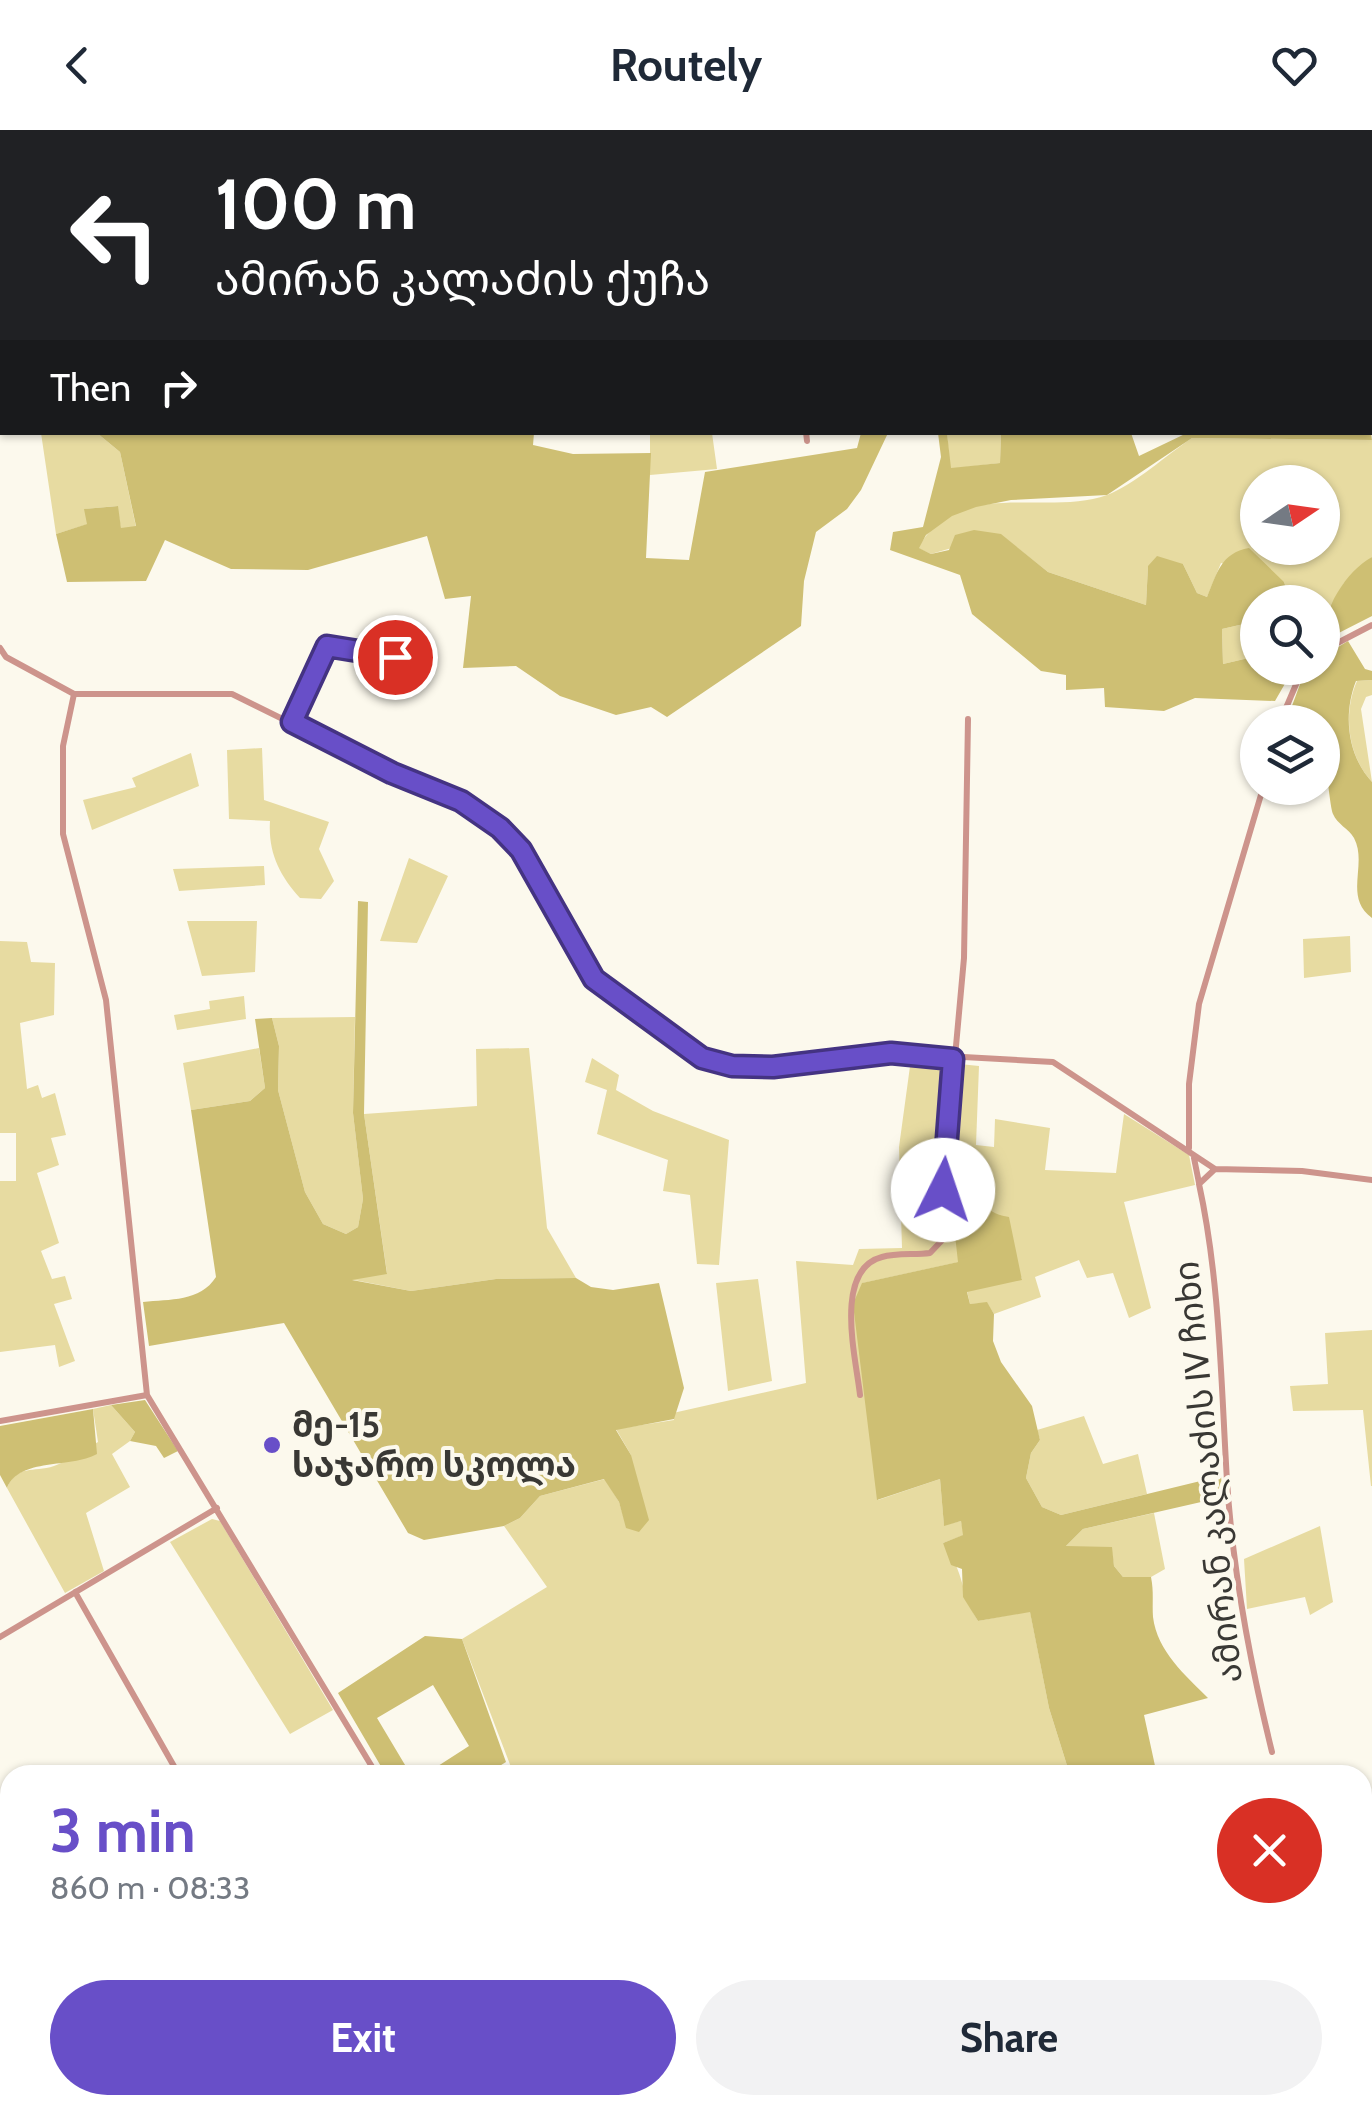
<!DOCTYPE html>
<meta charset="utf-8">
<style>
body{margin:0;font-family:Cabin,"Noto Sans Georgian",sans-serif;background:#f2f2f3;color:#1f2937;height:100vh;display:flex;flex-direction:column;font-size:38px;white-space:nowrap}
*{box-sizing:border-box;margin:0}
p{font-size:32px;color:#747a83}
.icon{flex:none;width:55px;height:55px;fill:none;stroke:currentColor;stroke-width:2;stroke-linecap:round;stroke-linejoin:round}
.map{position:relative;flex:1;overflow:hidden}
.panel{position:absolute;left:0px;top:1635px;width:1372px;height:350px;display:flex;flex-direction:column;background:#fff;border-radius:30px 30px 0 0;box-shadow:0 2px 8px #0004}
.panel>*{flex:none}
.hud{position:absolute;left:0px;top:0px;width:1372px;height:305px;box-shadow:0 2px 8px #0004;background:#202124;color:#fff;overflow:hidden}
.needle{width:65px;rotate:77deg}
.tools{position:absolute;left:1240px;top:335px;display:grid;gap:20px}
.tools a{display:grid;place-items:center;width:100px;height:100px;border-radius:50%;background:#fff;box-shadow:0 2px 8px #0004;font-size:50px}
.pin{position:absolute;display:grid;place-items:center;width:85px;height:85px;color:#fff;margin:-42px;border:5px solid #fff;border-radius:50%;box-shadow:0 2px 10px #0007}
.me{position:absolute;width:110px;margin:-55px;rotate:4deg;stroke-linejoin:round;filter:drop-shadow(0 0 8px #0008)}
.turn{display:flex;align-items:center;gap:35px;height:210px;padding:0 50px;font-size:45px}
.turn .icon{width:130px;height:130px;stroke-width:2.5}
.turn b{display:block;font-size:70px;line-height:85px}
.then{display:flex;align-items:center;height:95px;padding:0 50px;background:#0003;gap:20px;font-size:38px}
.round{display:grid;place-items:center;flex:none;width:105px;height:105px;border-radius:52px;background:#f2f2f3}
.headline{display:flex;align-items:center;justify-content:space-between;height:170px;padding:0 50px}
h1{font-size:60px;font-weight:700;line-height:75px;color:#684fc8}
.cta{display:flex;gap:20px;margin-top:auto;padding:20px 50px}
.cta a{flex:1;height:115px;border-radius:60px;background:#684fc8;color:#fff;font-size:40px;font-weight:700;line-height:115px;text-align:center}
.cta a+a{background:#f2f2f3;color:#1f2937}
header{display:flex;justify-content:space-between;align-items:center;height:130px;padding:0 50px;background:#fff;font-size:45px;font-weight:700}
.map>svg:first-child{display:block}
.green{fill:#e7dba1;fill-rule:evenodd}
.forest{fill:#cebf73}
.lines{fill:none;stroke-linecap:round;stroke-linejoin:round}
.stream{stroke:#8cadbc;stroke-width:2.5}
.street{stroke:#cd948c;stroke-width:6}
.secondary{stroke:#b36158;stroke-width:10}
.rail-casing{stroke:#7e7d76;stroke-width:6}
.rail{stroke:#fcf9ed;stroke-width:2.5;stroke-dasharray:8;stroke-linecap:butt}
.route-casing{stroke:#443382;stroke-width:25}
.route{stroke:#684fc8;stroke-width:18}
.poi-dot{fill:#684fc8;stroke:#fcf9ed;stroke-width:4}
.labels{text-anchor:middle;stroke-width:8;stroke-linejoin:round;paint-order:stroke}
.poi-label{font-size:35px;font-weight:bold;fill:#393834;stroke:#fcf9ed;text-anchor:start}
.street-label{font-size:35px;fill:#393834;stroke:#fcf9ed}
</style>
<header><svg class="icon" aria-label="back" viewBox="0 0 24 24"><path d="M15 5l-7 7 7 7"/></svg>Routely<svg class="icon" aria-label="heart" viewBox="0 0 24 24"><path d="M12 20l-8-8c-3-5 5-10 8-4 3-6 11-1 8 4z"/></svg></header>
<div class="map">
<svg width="1372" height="1985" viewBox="0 0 1372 1985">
<rect width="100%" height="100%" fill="#fcf9ed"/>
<!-- green -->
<path class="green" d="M41,303H97L120,322L136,397L121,399L117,376L85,379L88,394L56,404Z
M650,303H712L717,339L650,345Z
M947,303H1001L1000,333L950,339Z
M1192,308L1372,310V427L1344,453L1323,488L1322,472H1291L1284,452L1221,433L1207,467L1197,463L1183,434L1148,436L1146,475L1048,442L1000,404L931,424L918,418C959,346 1047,387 1107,365C1136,354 1166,325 1192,308ZM1258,352H1322V418H1258Z
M1257,491V526L1223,534L1222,499Z
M1372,550V565L1366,567L1361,579L1372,652C1347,625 1343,583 1357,551Z
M262,618L264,670L329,692L319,719L334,751L321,769L300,768C279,745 268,722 270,691L229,689L227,620Z
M191,623L199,656L92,700L83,670L136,657L132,648Z
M409,728L448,746L417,813L380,811Z
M264,736L265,755L179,761L173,739Z
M187,791H257L255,842L202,846Z
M1350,806L1351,842L1304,848L1303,809Z
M0,811L27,812L31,832L55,833L54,885L20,893L27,959L38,955L42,968L55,963L66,1005L51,1008L59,1035L37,1043L59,1113L41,1121L52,1149L65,1146L72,1169L54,1174L75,1231L59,1237L55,1215L0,1222V1051H16V1003H0Z
M244,866L246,889L177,900L174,885L210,879L209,871Z
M355,887L353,983L363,1069L358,1097L346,1104L323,1094L305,1062L278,960L279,916L272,888Z
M259,918L265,958L250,971L191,980L183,933Z
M529,918L547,1098L576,1148L496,1149L411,1161L349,1149L387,1143L364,984L477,976L476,919Z
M592,928L619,945L616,960L653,981L729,1010L719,1135L697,1134L690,1065L663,1061L668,1030L597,1004L607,960L585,952Z
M911,929L979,936L976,1015L994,1017L995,989L1050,998L1045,1040L1116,1043L1124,984L1189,1025L1195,1055L1124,1072L1151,1178L1129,1188L1113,1143L1087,1148L1079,1130L1035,1147L1041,1167L994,1184L987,1173L970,1174L967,1161L1022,1149L994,1085L980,1071L972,1053L951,1069L959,1132L863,1153L878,1370L940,1349L944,1395L961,1391L964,1405L943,1413C966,1445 959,1460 978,1491L1030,1481L1049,1578L1070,1645H514L462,1509L547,1457L504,1396L520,1388L540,1366L605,1349L619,1372L627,1398L631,1325L616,1299L674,1290L673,1283L806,1253L796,1131L853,1135L859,1119L902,1118L899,1017Z
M758,1149L772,1251L728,1261L716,1153Z
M1372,1200V1356H1371L1363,1280L1293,1281L1290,1256L1328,1254L1325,1203Z
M111,1275L135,1302L130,1311L112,1324L130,1357L86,1383L104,1441L65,1463L7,1358C17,1334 33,1343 54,1336C69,1331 84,1320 98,1312L93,1279Z
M1084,1286L1103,1334L1138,1324L1147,1364L1061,1385L1042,1377L1026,1348L1031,1323L1040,1310L1037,1300Z
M1154,1383L1165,1439L1151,1447H1123L1114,1436L1111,1417H1065L1083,1399Z
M212,1389L220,1391L333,1580L290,1604L170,1412Z
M1320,1396L1333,1472L1310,1485L1305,1467L1247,1479L1244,1429Z
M587,1975H1049L1041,1985H593Z"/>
<!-- forest -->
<path class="forest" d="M1370,296L1372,310L1192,308L1107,365L1011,370L976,377L952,386L926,405L919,418L931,424L949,420L955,405L974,400L1001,404L1048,442L1146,475L1148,436L1157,426L1183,434L1197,463L1207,467C1217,443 1221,423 1249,418L1284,452L1291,472H1258L1257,491L1222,499L1223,534L1257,526L1258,538H1294L1275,571L1195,568L1164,581L1105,577L1104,558L1066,560V545L1041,541L972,484L960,445L890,420L893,402L923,397L941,327L938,303H947L951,338L1000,333L1001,303H1131L1139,326L1187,303L1370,302Z
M534,303L533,315L573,324L651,323L646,428L689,430L705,342L857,318L861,303H888L861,360L847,379L816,402L804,451L801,496L667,587L651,577L616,585L560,566L516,536L463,538L471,466L445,469L427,406L308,440L231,439L165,410L146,451L67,452L56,404L87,394L84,379L118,376L121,398L136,396L120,322L97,303Z
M1372,427V486L1323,511C1322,481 1345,442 1372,427Z
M1348,511L1365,539L1372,541V550L1356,551C1343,584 1347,625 1372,652V788C1343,767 1368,734 1354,708C1349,699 1337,694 1333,684C1329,675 1323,601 1322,592H1286L1306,538H1322L1323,526Z
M358,771L368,772L364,984L387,1144L352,1150L411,1161L496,1149L576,1148L591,1157L613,1160L659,1153L684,1258L674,1289L616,1300L631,1325L649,1390L639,1402L626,1398L619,1372L604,1349L540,1366L520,1388L504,1396L424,1410L408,1403L284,1193L149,1216L143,1172C170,1169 200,1172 216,1147L191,980L250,971L265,958L255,889L272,888L279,916L278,960L305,1062L323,1094L346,1104L358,1097L363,1069L353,983Z
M972,1053C980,1073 988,1084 1009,1087L1022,1150L967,1162L970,1174L987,1172L994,1184L993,1211L1001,1232L1032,1276L1040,1310L1031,1323L1026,1348L1042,1377L1061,1385L1221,1346L1223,1367L1083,1399L1066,1416L1112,1417L1114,1436L1123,1447H1151C1154,1462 1152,1473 1153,1487C1157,1521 1186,1546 1208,1568L1144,1585L1157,1645H1070L1049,1578L1030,1482L978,1491L963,1467L962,1439L951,1435L943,1413L963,1405L961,1391L944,1396L940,1349L877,1370L853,1174L862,1153L958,1132L951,1069L958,1057Z
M145,1270L178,1321L164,1328L156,1316L130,1311L135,1302L111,1275Z
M93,1279L97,1324C70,1339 20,1327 7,1358L0,1345V1296Z
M425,1506L462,1509L506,1632L485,1645H424L469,1616L433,1555L377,1588L411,1645H386L338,1563Z
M1372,1913V1985H1255L1252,1975H1362L1363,1917Z"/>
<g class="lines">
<!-- stream -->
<path class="stream" d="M0,278L2,279"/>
<!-- street -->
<path class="street" d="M44,0L45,2
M0,248L2,245
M806,302L807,311
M0,518L6,527L74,564H232L392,643L461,671L521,720L594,849L702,928L732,936L773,937L891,923L1053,932L1215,1039L1302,1041L1372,1050
M1322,521L1372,495
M74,564L63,616V704L106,870L147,1265L377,1645
M292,592L327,515L395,527
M1280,592L1303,538
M1189,1018V954L1199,874L1263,658
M1194,1028L1199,1053
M1215,1039L1199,1054C1220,1150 1221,1253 1227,1351C1233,1443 1250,1533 1272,1622
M860,1265C856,1228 833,1140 882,1127C896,1123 915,1125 930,1123L947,1105L943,1059L964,828L968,589
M0,1291L147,1265
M75,1462L179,1645
M0,1507L217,1378
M0,1774L10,1791
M108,1975L112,1985
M577,1975L583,1985"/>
<!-- secondary -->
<path class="secondary" d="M577,0V2
M785,2L790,0"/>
<!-- rail casing -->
<g class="rail-casing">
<path id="rail" d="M0,1850L10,1867
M0,1897L10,1914
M0,1939L10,1957
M0,1966L11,1985
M45,1975L51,1985
M74,1975L80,1985"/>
</g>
<!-- rail -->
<use href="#rail" class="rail"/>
</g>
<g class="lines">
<!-- route casing -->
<g class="route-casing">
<path id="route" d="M395,527L327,516L292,592L392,643L461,671L500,698L521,720L594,849L702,928L732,936L773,937L891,923L953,929L943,1060"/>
</g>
<!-- route -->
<use href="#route" class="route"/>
</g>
<!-- markers -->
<circle class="poi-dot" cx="272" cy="1315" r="10"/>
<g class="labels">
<!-- poi labels -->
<g class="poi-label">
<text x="292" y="1307">მე-15<tspan x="292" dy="40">საჯარო სკოლა</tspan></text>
</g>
<!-- street labels -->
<g class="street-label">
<text transform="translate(1208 1342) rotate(-96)" y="12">ამირან კალაძის IV ჩიხი</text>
</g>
</g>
</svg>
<div class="tools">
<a><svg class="needle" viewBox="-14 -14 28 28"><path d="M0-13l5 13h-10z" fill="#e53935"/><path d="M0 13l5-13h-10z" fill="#747a83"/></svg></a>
<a><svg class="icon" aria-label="search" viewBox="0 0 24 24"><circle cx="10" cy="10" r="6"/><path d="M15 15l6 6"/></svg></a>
<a><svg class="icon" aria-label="layers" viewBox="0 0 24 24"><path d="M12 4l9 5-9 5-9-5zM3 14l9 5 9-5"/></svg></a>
</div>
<div class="pin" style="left:395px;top:527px;background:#d93025"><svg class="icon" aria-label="arrive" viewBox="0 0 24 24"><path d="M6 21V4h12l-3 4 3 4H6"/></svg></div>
<svg class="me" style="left:943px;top:1060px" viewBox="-20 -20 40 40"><circle r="19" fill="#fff"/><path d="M0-13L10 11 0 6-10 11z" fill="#684fc8"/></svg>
<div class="hud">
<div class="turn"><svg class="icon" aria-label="left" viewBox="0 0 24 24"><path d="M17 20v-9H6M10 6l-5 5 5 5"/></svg><div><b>100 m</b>ამირან კალაძის ქუჩა</div></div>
<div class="then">Then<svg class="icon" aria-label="right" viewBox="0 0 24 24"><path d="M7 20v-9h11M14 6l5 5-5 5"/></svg></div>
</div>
<section class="panel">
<div class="headline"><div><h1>3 min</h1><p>860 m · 08:33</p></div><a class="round" style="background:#d93025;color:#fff"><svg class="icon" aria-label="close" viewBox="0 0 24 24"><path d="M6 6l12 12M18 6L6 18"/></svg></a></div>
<div class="cta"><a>Exit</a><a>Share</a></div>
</section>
</div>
